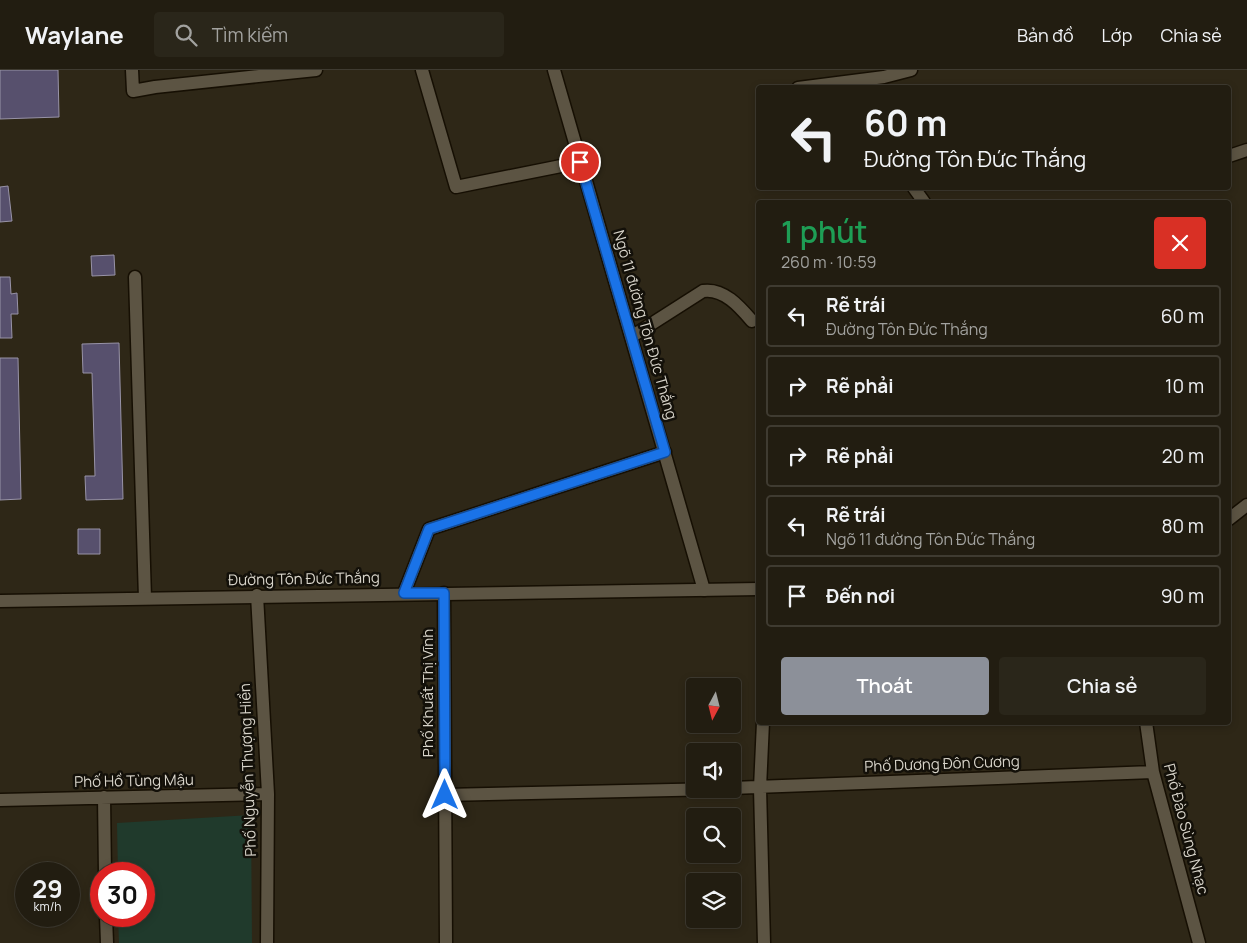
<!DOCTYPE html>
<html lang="vi">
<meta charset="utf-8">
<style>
body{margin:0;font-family:Manrope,sans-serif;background:#2a261a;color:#f1f3f6;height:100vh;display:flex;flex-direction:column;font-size:19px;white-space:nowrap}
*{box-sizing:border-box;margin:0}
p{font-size:16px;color:#a2a29f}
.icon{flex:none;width:28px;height:28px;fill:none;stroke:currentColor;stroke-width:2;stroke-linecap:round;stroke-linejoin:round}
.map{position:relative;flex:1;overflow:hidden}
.sheet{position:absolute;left:756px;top:130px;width:475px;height:525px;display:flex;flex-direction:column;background:#221d11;border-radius:5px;box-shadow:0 2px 8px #0003,0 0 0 1px #3f3b31}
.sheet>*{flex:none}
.banner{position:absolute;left:756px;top:15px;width:475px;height:105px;border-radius:5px;box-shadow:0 2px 8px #0003,0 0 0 1px #3f3b31;background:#221d11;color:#f1f3f6;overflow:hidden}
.needle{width:32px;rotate:187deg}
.tools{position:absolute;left:686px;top:608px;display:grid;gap:10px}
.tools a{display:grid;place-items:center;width:55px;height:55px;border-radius:5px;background:#221d11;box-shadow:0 2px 8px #0003,0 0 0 1px #3f3b31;font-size:25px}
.speed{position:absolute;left:15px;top:792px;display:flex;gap:10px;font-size:25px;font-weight:700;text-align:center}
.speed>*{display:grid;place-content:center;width:65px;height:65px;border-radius:50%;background:#221d11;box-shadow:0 2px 8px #0003,0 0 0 1px #3f3b31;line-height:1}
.speed small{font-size:12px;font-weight:400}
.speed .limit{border:8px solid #d22;background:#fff;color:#111}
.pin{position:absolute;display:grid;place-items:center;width:42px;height:42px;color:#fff;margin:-21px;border:2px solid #fff;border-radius:50%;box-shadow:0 1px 5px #0007}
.me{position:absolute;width:55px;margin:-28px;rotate:0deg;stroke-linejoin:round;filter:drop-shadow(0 0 4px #0008)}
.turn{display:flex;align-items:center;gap:18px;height:105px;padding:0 25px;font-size:22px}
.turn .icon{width:65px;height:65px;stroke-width:2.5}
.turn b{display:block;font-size:35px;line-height:42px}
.round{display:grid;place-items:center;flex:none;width:52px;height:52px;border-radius:5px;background:#2a261a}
.overview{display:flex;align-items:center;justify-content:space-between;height:85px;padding:0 25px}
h1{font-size:30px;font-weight:600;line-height:38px;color:#1e9e55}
.action{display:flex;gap:10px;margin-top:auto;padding:10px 25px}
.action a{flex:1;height:58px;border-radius:5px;background:#8c9099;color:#fff;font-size:20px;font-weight:600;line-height:58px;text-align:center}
.action a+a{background:#2a261a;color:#f1f3f6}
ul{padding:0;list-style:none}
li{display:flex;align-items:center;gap:15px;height:62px;margin:0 10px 8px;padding:0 15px;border:2px solid #3f3b31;border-radius:5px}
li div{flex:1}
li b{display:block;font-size:19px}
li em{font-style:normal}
header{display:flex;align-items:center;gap:30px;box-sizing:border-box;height:70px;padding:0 25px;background:#221d11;border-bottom:1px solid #3f3b31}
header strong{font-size:24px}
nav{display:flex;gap:28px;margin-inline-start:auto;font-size:18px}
.search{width:350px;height:45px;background:#2a261a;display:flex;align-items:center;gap:12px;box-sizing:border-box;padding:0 18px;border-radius:5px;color:#a2a29f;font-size:19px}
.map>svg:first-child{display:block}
.green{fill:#203a2c}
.building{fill:#57506d;stroke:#9893a7}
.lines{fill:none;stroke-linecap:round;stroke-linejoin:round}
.street-casing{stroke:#160f03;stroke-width:15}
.secondary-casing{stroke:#160f03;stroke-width:15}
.street{stroke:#5c5443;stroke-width:12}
.secondary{stroke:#5c5443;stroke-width:12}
.route-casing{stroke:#114b97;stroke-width:12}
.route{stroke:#1a73e8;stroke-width:9}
.labels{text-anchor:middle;stroke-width:5;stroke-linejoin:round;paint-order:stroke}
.street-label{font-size:15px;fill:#d8d4ca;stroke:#131009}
</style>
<header>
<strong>Waylane</strong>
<div class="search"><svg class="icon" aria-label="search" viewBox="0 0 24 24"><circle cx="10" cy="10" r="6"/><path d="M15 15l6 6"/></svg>Tìm kiếm</div>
<nav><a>Bản đồ</a><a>Lớp</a><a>Chia sẻ</a></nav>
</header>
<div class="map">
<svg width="1247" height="873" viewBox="0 0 1247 873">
<rect width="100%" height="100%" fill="#2e2717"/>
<!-- green -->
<path class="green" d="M251,745L252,873H119L118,846H144V804H118L117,753Z"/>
<!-- building -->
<path class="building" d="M0,0H58L59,47L0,49Z
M8,116L12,151L0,152V117Z
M114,185L115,205L92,206L91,186Z
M0,207H10L11,224L17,223L18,244H11L12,268H0Z
M119,273L123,429L86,430L85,406H95L92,303H83L82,274Z
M0,288H18L21,429L0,430Z
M78,459H100V484H78Z"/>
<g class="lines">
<!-- street casing -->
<g class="street-casing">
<path id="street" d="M132,0L133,21L155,17L316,0
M422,0L456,117L581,92
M554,0L704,520
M798,18L884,7L911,0
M1229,86L1247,80
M914,118L924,132
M135,207L145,528
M631,267L703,221C724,218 740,237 752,251
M404,523L429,459L665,382
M444,523L446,873
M257,525L268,724L267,873
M763,652L760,718L764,873
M1146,652L1153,702L1199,873
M732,718L1153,702
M445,725L719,719
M104,727L105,804
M0,730L268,724
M106,846L107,873"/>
</g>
<!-- secondary casing -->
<g class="secondary-casing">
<path id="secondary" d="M1229,449L1247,435
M0,531L759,519"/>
</g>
<!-- street -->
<use href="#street" class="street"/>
<!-- secondary -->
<use href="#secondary" class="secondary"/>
</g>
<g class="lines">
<!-- route casing -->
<g class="route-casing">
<path id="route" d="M445,725L444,523H404L429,459L665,382L580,92"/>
</g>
<!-- route -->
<use href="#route" class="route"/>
</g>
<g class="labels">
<!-- street labels -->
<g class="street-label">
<text transform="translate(645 255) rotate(74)" y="5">Ngõ 11 đường Tôn Đức Thắng</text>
<text transform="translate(304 509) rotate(-1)" y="5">Đường Tôn Đức Thắng</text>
<text transform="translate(428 623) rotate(-90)" y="5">Phố Khuất Thị Vĩnh</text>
<text transform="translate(942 694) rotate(-2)" y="5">Phố Dương Đôn Cương</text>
<text transform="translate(248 700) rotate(-92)" y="5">Phố Nguyễn Thượng Hiền</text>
<text transform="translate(134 711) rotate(-1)" y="5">Phố Hồ Tùng Mậu</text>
<text transform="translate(1186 759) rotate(75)" y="5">Phố Đào Sùng Nhạc</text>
</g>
</g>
</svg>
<div class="tools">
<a><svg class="needle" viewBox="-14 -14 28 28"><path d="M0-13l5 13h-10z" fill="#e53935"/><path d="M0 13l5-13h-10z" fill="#a2a29f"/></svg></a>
<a><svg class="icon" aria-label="sound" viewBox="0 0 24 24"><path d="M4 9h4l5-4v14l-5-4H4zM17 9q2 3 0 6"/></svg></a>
<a><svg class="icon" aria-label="search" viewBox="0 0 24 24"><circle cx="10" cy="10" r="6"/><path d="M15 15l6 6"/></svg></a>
<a><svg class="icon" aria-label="layers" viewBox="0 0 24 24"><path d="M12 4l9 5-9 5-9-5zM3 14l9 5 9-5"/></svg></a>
</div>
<div class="speed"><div>29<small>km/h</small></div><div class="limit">30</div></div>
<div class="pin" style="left:580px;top:92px;background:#d93025"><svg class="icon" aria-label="arrive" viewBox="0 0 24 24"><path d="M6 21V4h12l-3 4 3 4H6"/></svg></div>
<svg class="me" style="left:445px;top:725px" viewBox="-20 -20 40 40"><path d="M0-17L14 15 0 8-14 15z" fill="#1a73e8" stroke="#fff" stroke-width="4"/></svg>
<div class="banner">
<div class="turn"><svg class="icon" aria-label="left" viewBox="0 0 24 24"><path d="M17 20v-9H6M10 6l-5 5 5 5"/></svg><div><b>60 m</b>Đường Tôn Đức Thắng</div></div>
</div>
<section class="sheet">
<div class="overview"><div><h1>1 phút</h1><p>260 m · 10:59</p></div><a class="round" style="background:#d93025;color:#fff"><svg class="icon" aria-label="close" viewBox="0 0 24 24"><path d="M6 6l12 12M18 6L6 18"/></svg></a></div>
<ul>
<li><svg class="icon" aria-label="left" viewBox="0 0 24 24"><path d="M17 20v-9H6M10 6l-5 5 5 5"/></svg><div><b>Rẽ trái</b><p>Đường Tôn Đức Thắng</p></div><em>60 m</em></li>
<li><svg class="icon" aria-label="right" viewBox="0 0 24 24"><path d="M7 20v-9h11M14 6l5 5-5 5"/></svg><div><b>Rẽ phải</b></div><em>10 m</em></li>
<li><svg class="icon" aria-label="right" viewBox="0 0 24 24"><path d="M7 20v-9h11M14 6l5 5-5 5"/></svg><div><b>Rẽ phải</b></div><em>20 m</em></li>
<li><svg class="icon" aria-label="left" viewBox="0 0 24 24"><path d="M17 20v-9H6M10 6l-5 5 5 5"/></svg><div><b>Rẽ trái</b><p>Ngõ 11 đường Tôn Đức Thắng</p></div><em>80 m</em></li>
<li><svg class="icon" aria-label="arrive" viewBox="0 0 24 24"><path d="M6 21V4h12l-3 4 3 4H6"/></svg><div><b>Đến nơi</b></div><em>90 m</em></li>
</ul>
<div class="action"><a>Thoát</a><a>Chia sẻ</a></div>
</section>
</div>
